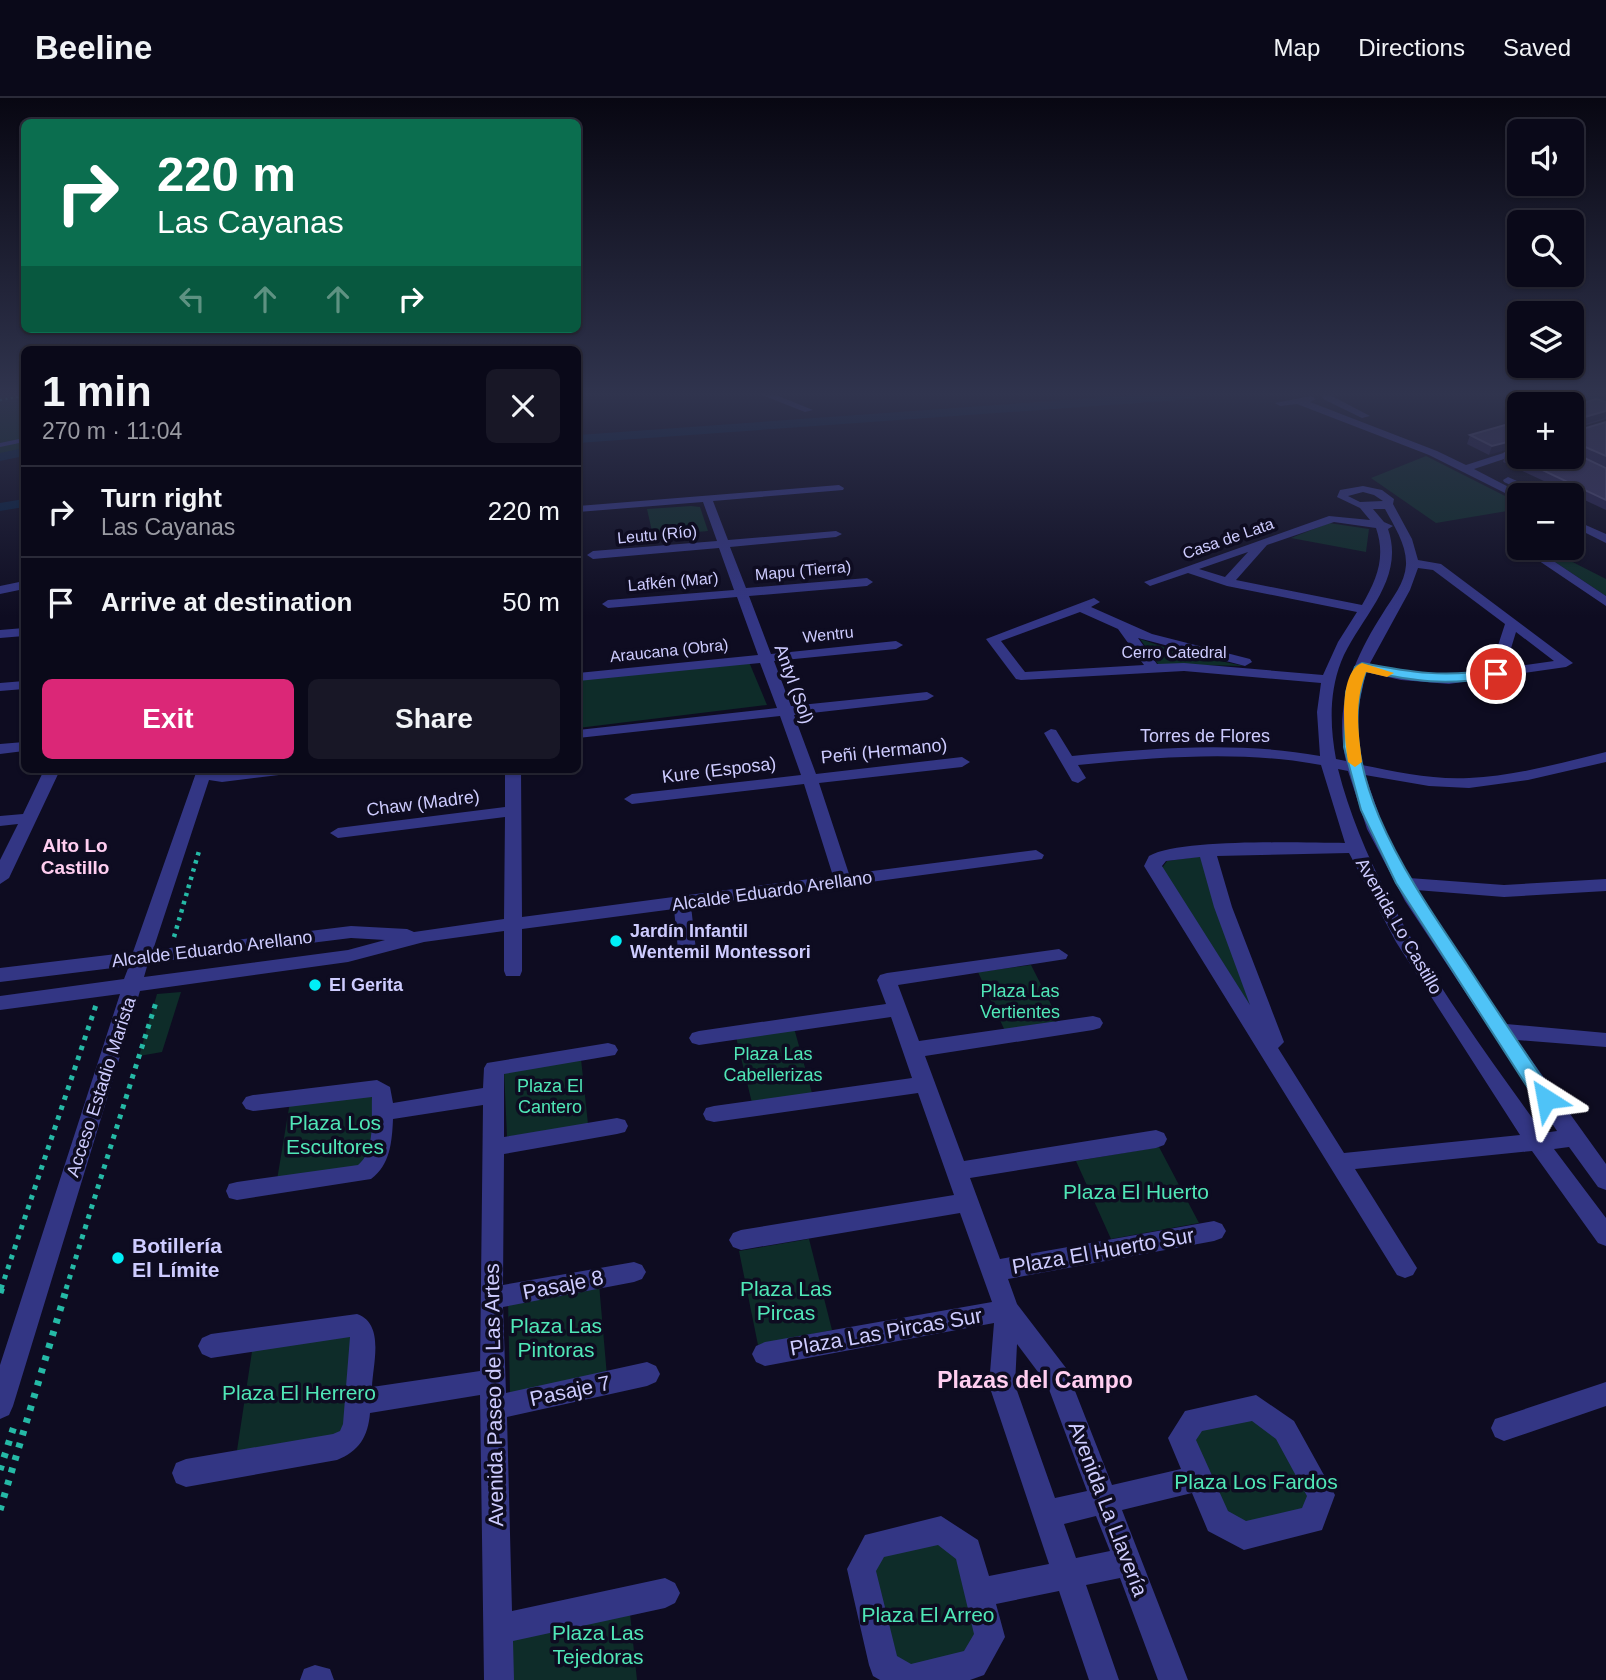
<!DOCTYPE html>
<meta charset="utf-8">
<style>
body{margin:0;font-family:Helvetica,sans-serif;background:#181726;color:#f1f3f6;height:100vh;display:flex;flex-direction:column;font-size:26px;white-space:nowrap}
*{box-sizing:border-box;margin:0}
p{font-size:23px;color:#999aa2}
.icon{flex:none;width:38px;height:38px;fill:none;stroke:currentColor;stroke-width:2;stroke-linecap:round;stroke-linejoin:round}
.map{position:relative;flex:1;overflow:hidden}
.sheet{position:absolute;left:21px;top:248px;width:560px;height:427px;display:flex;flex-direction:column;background:#0a0919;border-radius:10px;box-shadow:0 2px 5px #0004,0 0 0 2px #2a2a38}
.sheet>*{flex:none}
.banner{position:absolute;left:21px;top:21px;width:560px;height:214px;border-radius:10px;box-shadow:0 2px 5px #0004,0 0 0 2px #2a2a38;background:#0b6e4f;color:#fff;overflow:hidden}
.tools{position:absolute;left:1507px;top:21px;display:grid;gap:14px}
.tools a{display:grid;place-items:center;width:77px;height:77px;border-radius:10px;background:#0a0919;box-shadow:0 2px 5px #0004,0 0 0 2px #2a2a38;font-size:35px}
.pin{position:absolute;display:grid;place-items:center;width:60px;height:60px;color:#fff;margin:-30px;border:4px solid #fff;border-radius:50%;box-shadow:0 2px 7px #0007}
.me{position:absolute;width:77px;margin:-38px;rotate:326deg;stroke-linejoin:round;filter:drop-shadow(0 0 5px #0008)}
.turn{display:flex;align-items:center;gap:24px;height:147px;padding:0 21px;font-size:32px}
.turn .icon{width:91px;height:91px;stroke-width:2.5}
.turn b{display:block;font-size:49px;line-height:60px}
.lanes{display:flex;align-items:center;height:66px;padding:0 21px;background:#0003;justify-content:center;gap:35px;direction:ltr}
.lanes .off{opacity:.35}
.round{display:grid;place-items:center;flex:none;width:74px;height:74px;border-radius:10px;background:#181726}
.summary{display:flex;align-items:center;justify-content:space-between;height:119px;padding:0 21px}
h1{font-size:42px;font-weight:600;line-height:52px}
.action{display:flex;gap:14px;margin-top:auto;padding:14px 21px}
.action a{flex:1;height:80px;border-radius:10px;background:#db2777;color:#fff;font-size:28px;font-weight:600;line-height:80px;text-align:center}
.action a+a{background:#181726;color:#f1f3f6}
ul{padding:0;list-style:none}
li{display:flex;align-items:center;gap:21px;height:91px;padding:0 21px;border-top:2px solid #2a2a38}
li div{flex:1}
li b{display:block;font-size:26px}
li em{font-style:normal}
header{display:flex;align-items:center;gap:42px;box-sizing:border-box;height:98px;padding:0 35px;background:#0a0919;border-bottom:2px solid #2a2a38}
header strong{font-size:33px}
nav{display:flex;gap:38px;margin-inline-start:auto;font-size:24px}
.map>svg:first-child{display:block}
.green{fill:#0e2c29}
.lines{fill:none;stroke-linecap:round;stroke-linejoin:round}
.stream{stroke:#061f40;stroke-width:4.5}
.canal{fill:#061f40;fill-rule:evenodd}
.path-far3{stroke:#25b9a6;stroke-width:2.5;stroke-dasharray:2 3.5;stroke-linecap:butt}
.path-far2{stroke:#25b9a6;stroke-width:4.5;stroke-dasharray:3.5 5;stroke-linecap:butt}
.path-far1{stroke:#25b9a6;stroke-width:5;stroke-dasharray:4.5 6;stroke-linecap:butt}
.path{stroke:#25b9a6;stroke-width:7;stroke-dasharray:5 8;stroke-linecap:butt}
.lane{fill:#333684;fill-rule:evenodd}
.street{fill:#333684;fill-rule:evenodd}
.wall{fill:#282350}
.shaded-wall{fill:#161235}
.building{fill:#3a3563;stroke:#514d7b;stroke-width:2}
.route{fill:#4fc3f7;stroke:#337fa1;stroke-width:2}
.slow{fill:#f59e0b}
.poi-dot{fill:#00eff7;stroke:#0e0c21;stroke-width:2.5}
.labels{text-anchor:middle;stroke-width:7;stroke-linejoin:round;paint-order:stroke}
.far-street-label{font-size:16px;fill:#ceccff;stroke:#0e0c21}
.street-label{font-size:18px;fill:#ceccff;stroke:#0e0c21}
.poi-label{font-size:18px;font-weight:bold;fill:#ceccff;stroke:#0e0c21;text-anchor:start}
.park-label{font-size:18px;fill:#50e7b7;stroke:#0e0c21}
.neighbourhood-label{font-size:19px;font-weight:bold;fill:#ffcef0;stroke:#0e0c21}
.near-park-label{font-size:21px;fill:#50e7b7;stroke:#0e0c21}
.near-poi-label{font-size:21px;font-weight:bold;fill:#ceccff;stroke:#0e0c21;text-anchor:start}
.near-street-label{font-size:21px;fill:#ceccff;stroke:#0e0c21}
.near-neighbourhood-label{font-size:23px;font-weight:bold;fill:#ffcef0;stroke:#0e0c21}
</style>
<header>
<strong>Beeline</strong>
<nav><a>Map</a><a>Directions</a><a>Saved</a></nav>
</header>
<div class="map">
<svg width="1606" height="1582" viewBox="0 0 1606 1582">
<rect width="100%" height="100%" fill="#0e0c21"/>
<!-- green -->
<path class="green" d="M0,297H24V350L0,356Z
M1426,358L1519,405V411L1436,425L1371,380Z
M691,408L700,409L708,433L653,438L647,411Z
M1329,425L1369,431L1366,454L1291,440Z
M1534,450H1545L1606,481V498Z
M1140,541L1182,555L1244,568L1158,566Z
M749,564L767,607L578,630V582Z
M1203,758L1251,909L1162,770L1167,763Z
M1031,867L1060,924L1005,933L978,874Z
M181,894L162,954L139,958L157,896Z
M794,930L812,995L752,1005L736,939Z
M581,961L588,1026L507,1039L504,972Z
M365,995L377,999L372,1059L358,1073L277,1082L290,1004Z
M1159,1049L1199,1125L1111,1141L1076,1063Z
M809,1141L832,1232L758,1247L739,1153Z
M599,1186L607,1278L510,1297L508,1202Z
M344,1234L357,1240L350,1326L333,1345L236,1359L253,1247Z
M1256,1310L1321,1397L1312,1422L1244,1438L1218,1423L1181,1340Z
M941,1432L968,1452L990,1539L973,1566L910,1582L884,1567L861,1471L875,1447Z
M629,1506L637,1582H508V1531Z"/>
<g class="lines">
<!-- stream -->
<path class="stream" d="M1586,297L1606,305"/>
<!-- canal -->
<path class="canal" d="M1136,297H1199L1193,301L578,345V337Z
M24,350V358L0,363V355Z
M24,401V409L0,413V405Z"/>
<!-- path-far3 -->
<path class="path-far3" d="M0,302L24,298"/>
<!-- path-far2 -->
<path class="path-far2" d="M174,839L199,753"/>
<!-- path-far1 -->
<path class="path-far1" d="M1,1191L96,907
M66,1191L157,901"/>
<!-- path -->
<path class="path" d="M0,1195L2,1189
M0,1372L15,1325
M0,1412L67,1189"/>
<!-- lane -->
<path class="lane" d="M24,340V344L0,349V345Z"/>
<!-- street -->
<path class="street" d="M762,297H776L813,312L805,314Z
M1322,297H1330L1370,318L1362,320L1323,301Z
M1311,298L1316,301L1310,304L1437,353L1466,367L1519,350V356L1474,371L1524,397L1515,400L1429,357L1297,306L1280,308L1275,305Z
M1508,379L1544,395L1545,397H1532L1504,384L1503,382Z
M839,387L844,390L843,392L713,403L728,442L836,433L842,436L836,439L730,449L746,490L867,480L873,484L867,488L749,498L771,556L896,543L903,547L896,551L774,563L791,608L927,594L934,598L927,602L794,617L816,676L962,659L970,664L962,669L819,685L849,776L1036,752L1044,757L1042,761L691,808L696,852L687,858L678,852L674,811L522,831V873L520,878H506L504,873V833L424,844L348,864L140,893L13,1308L9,1317L0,1321V1267L120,896L0,912V898L124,881L129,868L0,884V870L133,854L197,672L222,674L287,672L279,677L222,684L209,682L153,852L351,828L407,831L414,834L504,821L505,719L338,740L330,735L338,730L505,709V672H521L522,819L833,778L804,686L632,706L624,701L632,696L801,677L780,618L578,640V632L777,610L760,565L578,583V575L758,557L737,499L608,510L602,506L608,502L734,492L719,450L593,461L587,457L593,453L717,443L703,404L578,414V408ZM351,840L385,842L348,852L144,879L148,865Z
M1363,388L1382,392L1394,401L1393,406L1412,441L1418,462L1441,466L1573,565L1566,569L1449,586L1401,582L1366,574L1356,620L1362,667C1397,674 1433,682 1469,680C1515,678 1561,665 1606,654V664L1528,682L1469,690L1429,688L1365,677L1384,731L1409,780L1504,787L1606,781V793L1504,799L1416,792L1506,926L1606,935V949L1517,942L1606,1066V1092L1598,1089L1569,1049L1554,1051L1606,1120V1148L1598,1145L1532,1053L1355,1071L1417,1170L1413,1177L1405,1180L1397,1177L1144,768L1149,758C1182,740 1303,745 1345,745L1321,667C1241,652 1159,659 1078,667L1086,680L1078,685L1072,683L1044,635L1051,631L1056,632L1072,658C1154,650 1238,643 1320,658L1317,614L1321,585L1184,573L1021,582L1016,581L986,541L1094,500L1100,504L1091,509L1152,536L1250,561L1252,564L1245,568L1138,540L1157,566L1184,565L1323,577L1338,544L1357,514L1227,488L1188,475L1150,488L1144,484L1329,418L1370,422L1360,410L1337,399L1340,392ZM1363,394L1374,397L1383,403L1360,404L1348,398ZM1373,411H1385C1394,428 1407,447 1406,467C1405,485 1392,500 1383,515C1354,560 1333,609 1346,663L1336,661C1330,629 1329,595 1341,564C1359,520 1406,483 1388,431L1393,428L1384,424ZM1334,424L1376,430C1386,459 1377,481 1362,507L1236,482L1267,447ZM1248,454L1225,479L1199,471ZM1418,470L1433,472L1505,526L1490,572C1446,578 1413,576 1369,567L1410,492ZM1080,514L1118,531L1144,567L1025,574L1001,543ZM1516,534L1554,563L1505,570ZM1338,671L1348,673L1367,731L1405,803L1557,1033L1543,1035C1465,926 1371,801 1338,671ZM1349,755L1396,844L1520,1037L1344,1055L1278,950L1284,944L1232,809L1217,758ZM1200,759L1214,809L1250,907L1162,768L1166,763Z
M1572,421L1606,436V445L1572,428Z
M1520,450H1534L1606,498V508Z
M24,483V491L0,496V488Z
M24,530V538L0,540V532Z
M24,583V591L0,593V585Z
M24,644V653L0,656V646Z
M44,672H60L9,780L0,786V762L18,726L0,728V718L23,716Z
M1059,851L1068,857L1066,861L898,887L919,943L1093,918L1100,920L1103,925L1100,930L1093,932L925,958L964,1063L1156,1032L1164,1035L1167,1041L1164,1047L1156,1050L970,1080L1000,1161L1214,1123L1222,1126L1226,1133L1222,1140L1214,1143L1008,1181L1017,1206L1066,1270L1112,1387L1181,1371L1168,1340L1185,1313L1256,1297L1294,1323L1335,1397L1322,1432L1244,1452L1208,1433L1192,1395L1122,1412L1188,1582H1158L1120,1480L1086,1487L1119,1582H1089L1059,1493L996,1506L1005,1539L984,1577L970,1582H880L873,1578L869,1567L847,1471L865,1437L941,1418L978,1442L989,1478L1049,1466L989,1287L994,1225L765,1268L756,1264L752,1256L756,1248L765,1244L992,1204L960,1115L741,1152L733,1149L729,1142L733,1135L741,1132L954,1097L918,995L714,1024L706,1022L703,1016L706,1010L714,1008L912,980L891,919L699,947L692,945L689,940L692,935L699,933L886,906L877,882L880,877L887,875ZM1017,1246L1047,1286L1087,1393L1055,1400L1015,1287ZM1252,1323L1276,1341L1307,1398L1302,1410L1246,1423L1228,1413L1196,1342L1202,1333ZM1096,1418L1110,1453L1076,1460L1064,1426ZM938,1447L956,1461L974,1536L964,1553L911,1566L897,1558L876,1473L884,1459Z
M608,945L615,947L618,952L615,957L504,976V1039L617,1020L625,1022L628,1028L625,1034L617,1036L504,1056L503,1187L634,1164L642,1167L646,1174L642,1181L634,1184L503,1209L506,1295L647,1264L656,1268L660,1276L656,1284L647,1288L507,1319L512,1513L665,1480L675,1485L680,1495L675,1505L665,1510L513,1543L514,1582H484L480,1297L370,1315C368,1339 359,1353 337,1362L186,1389L176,1385L172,1375L176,1365L186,1361L333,1336L340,1333L343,1326L350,1239L211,1260L202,1256L198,1248L202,1240L211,1236L357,1216C385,1226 373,1265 372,1289L480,1273L483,1007L393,1021C392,1044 390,1067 371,1081L237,1102L229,1100L226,1093L229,1086L237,1084L358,1067C376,1053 371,1018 372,999L253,1013L246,1011L242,1005L246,999L253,997L377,982L390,989L393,1005L483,990L484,970L487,965Z
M1606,1284V1308L1504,1343L1495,1339L1491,1330L1495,1321Z
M315,1567L330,1571L334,1582H300L304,1571Z"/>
</g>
<!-- wall -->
<path class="wall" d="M1606,304V321L1573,331L1576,333L1606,324V369L1573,354H1572L1606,370V412L1503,364L1506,355L1519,359L1572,308Z
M1519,323L1489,357L1467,346L1470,337Z"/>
<!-- shaded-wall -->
<path class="shaded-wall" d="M1606,313L1605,320L1572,330L1574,322Z
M1519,341V348L1489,357L1492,348Z
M1576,345L1573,354H1572V348Z"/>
<!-- building -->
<path class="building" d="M1596,301L1606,304V313L1574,322L1573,331L1576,333L1606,324V358L1576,345L1572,348V308Z
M1519,323V341L1492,348L1470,337Z
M1519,351V359H1572V354L1606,370V402L1506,355Z"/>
<!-- sky -->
<linearGradient id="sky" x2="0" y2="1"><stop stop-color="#080712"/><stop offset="0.57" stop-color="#30344e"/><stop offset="1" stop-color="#30344e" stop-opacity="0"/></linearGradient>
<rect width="1606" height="519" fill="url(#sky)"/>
<!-- route -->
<path class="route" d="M1362,565C1415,575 1441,579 1496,572L1502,576L1496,580C1442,587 1418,584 1366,573C1330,673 1414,788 1467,867C1495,910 1524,953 1553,996L1556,1001L1553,1007H1539L1396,785L1361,712L1344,649L1346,594L1355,569Z"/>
<!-- slow -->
<path class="slow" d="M1362,565L1394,575L1387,579L1366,574C1354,605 1358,632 1362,664L1355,669L1348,664C1345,643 1336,575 1362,565Z"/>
<!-- markers -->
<g class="poi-dot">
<circle cx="616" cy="843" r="7"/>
<circle cx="315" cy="887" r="7"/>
<circle cx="118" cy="1160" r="7"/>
</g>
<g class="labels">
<!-- far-street labels -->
<g class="far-street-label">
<text transform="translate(657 436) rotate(-5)" y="6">Leutu (Río)</text>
<text transform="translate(1228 440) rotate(-19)" y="6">Casa de Lata</text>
<text transform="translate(803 472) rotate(-5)" y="6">Mapu (Tierra)</text>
<text transform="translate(673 483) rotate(-5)" y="6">Lafkén (Mar)</text>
<text transform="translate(828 536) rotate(-6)" y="6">Wentru</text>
<text transform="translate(669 552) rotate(-6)" y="6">Araucana (Obra)</text>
<text x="1174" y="560">Cerro Catedral</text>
</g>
<!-- street labels -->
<g class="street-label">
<text transform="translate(794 586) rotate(70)" y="6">Antyl (Sol)</text>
<text x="1205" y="644">Torres de Flores</text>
<text transform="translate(884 653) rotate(-6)" y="6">Peñi (Hermano)</text>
<text transform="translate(719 672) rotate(-7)" y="6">Kure (Esposa)</text>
<text transform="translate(423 705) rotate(-7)" y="6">Chaw (Madre)</text>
<text transform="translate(772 793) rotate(-8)" y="6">Alcalde Eduardo Arellano</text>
<text transform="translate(1399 828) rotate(60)" y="6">Avenida Lo Castillo</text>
<text transform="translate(212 851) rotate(-7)" y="6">Alcalde Eduardo Arellano</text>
<text transform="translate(101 989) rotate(-72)" y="6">Acceso Estadio Marista</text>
</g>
<!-- poi labels -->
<g class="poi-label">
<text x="630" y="839">Jardín Infantil<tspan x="630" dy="21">Wentemil Montessori</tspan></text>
<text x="329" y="893">El Gerita</text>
</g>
<!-- park labels -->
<g class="park-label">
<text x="1020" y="899">Plaza Las<tspan x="1020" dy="21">Vertientes</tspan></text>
<text x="773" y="962">Plaza Las<tspan x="773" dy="21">Cabellerizas</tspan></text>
<text x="550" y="994">Plaza El<tspan x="550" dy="21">Cantero</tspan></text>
</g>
<!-- neighbourhood labels -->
<g class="neighbourhood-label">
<text x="75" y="754">Alto Lo<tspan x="75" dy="22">Castillo</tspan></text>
</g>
<!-- near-park labels -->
<g class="near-park-label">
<text x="335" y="1032">Plaza Los<tspan x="335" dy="24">Escultores</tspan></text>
<text x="1136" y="1101">Plaza El Huerto</text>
<text x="786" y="1198">Plaza Las<tspan x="786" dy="24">Pircas</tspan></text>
<text x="556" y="1235">Plaza Las<tspan x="556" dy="24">Pintoras</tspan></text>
<text x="299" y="1302">Plaza El Herrero</text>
<text x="1256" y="1391">Plaza Los Fardos</text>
<text x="928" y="1524">Plaza El Arreo</text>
<text x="598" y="1542">Plaza Las<tspan x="598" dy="24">Tejedoras</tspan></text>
</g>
<!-- near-poi labels -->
<g class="near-poi-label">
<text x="132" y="1155">Botillería<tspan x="132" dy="24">El Límite</tspan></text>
</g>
<!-- near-street labels -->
<g class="near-street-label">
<text transform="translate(1103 1153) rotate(-10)" y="7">Plaza El Huerto Sur</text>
<text transform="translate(563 1187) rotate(-11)" y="7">Pasaje 8</text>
<text transform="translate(886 1234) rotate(-10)" y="7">Plaza Las Pircas Sur</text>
<text transform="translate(570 1293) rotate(-12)" y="7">Pasaje 7</text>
<text transform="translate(494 1297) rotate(-91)" y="7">Avenida Paseo de Las Artes</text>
<text transform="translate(1108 1411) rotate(69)" y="7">Avenida La Llavería</text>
</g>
<!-- near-neighbourhood labels -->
<g class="near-neighbourhood-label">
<text x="1035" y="1290">Plazas del Campo</text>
</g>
</g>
</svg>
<div class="tools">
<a><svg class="icon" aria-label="sound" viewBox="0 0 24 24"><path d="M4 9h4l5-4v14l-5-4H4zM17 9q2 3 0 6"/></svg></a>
<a><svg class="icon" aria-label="search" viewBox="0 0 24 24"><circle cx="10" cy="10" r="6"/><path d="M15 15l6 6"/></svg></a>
<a><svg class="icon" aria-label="layers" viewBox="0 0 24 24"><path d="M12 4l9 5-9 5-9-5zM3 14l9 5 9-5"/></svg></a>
<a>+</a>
<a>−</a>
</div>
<div class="pin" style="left:1496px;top:576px;background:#d93025"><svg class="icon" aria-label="arrive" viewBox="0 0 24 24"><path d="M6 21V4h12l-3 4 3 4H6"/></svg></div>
<svg class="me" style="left:1546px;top:1001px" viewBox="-20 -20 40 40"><path d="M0-17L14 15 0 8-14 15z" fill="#4fc3f7" stroke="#fff" stroke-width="4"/></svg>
<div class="banner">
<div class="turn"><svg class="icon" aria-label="right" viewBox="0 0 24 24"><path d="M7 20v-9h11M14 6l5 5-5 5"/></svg><div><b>220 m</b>Las Cayanas</div></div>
<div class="lanes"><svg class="icon off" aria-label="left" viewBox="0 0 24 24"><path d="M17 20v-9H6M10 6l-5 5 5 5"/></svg><svg class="icon off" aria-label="ahead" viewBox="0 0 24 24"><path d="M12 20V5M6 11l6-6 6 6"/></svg><svg class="icon off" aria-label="ahead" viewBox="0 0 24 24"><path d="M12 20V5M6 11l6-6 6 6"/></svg><svg class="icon" aria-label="right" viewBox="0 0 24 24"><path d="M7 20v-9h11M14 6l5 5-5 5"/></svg></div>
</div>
<section class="sheet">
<div class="summary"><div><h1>1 min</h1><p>270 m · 11:04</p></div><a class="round"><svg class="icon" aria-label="close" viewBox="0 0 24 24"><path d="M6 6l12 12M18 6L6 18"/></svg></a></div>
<ul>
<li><svg class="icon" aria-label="right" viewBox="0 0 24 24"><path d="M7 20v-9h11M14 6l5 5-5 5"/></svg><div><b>Turn right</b><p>Las Cayanas</p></div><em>220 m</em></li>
<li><svg class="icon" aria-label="arrive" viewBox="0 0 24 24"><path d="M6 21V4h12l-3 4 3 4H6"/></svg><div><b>Arrive at destination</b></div><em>50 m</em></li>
</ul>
<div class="action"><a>Exit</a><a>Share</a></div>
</section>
</div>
